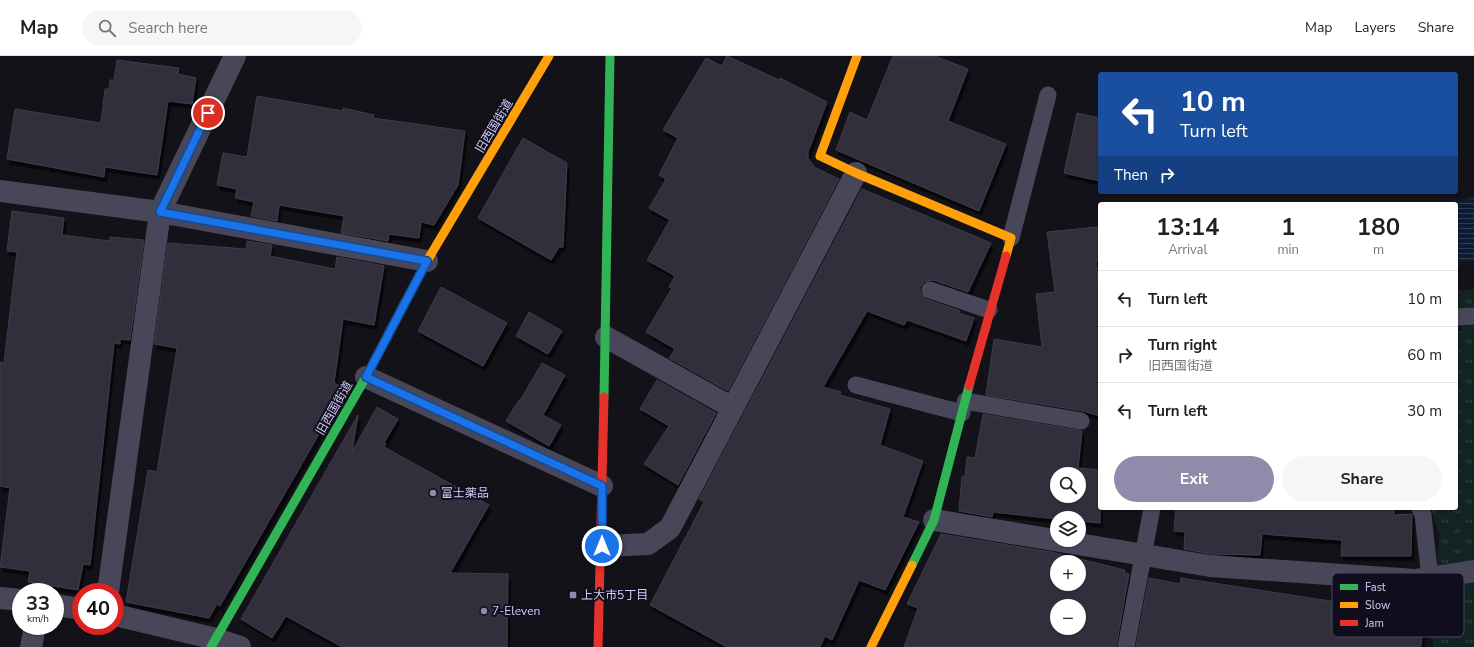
<!DOCTYPE html>
<meta charset="utf-8">
<style>
body{margin:0;font-family:"Nunito Sans","Noto Sans JP",sans-serif;background:#f6f6f6;color:#222;height:100vh;display:flex;flex-direction:column;font-size:15px;white-space:nowrap}
*{box-sizing:border-box;margin:0}
p{font-size:13px;color:#767676}
.icon{flex:none;width:22px;height:22px;fill:none;stroke:currentColor;stroke-width:2;stroke-linecap:round;stroke-linejoin:round}
.map{position:relative;flex:1;overflow:hidden}
.panel{position:absolute;left:1098px;top:146px;width:360px;height:308px;display:flex;flex-direction:column;background:#fff;border-radius:4px;box-shadow:0 1px 3px #0004}
.panel>*{flex:none}
.guide{position:absolute;left:1098px;top:16px;width:360px;height:122px;border-radius:4px;box-shadow:0 1px 3px #0004;background:#1a4fa0;color:#fff;overflow:hidden}
.fabs{position:absolute;left:1050px;top:411px;display:grid;gap:8px}
.fabs a{display:grid;place-items:center;width:36px;height:36px;border-radius:50%;background:#fff;box-shadow:0 1px 3px #0004;font-size:20px}
.speed{position:absolute;left:12px;top:527px;display:flex;gap:8px;font-size:20px;font-weight:700;text-align:center}
.speed>*{display:grid;place-content:center;width:52px;height:52px;border-radius:50%;background:#fff;box-shadow:0 1px 3px #0004;line-height:1}
.speed small{font-size:10px;font-weight:400}
.speed .limit{border:6px solid #d22;background:#fff;color:#111}
.pin{position:absolute;display:grid;place-items:center;width:34px;height:34px;color:#fff;margin:-17px;border:2px solid #fff;border-radius:50%;box-shadow:0 1px 4px #0007}
.me{position:absolute;width:44px;margin:-22px;rotate:0deg;stroke-linejoin:round;filter:drop-shadow(0 0 3px #0008)}
.turn{display:flex;align-items:center;gap:14px;height:84px;padding:0 16px;font-size:18px}
.turn .icon{width:52px;height:52px;stroke-width:2.5}
.turn b{display:block;font-size:28px;line-height:34px}
.then{display:flex;align-items:center;height:38px;padding:0 16px;background:#0003;gap:8px;font-size:15px}
.eta{display:flex;justify-content:space-evenly;align-items:center;height:68px;text-align:center}
.eta b{font-size:24px;font-weight:700;line-height:28px}
.cta{display:flex;gap:8px;margin-top:auto;padding:8px 16px}
.cta a{flex:1;height:46px;border-radius:24px;background:#8f8cab;color:#fff;font-size:16px;font-weight:700;line-height:46px;text-align:center}
.cta a+a{background:#f6f6f6;color:#222}
ul{padding:0;list-style:none}
li{display:flex;align-items:center;gap:12px;height:56px;padding:0 16px;border-top:1px solid #e0e0e0}
li div{flex:1}
li b{display:block;font-size:15px}
li em{font-style:normal}
header{display:flex;align-items:center;gap:24px;box-sizing:border-box;height:56px;padding:0 20px;background:#fff;border-bottom:1px solid #e0e0e0}
header strong{font-size:19px}
nav{display:flex;gap:22px;margin-inline-start:auto;font-size:14px}
.search{width:280px;height:36px;background:#f6f6f6;display:flex;align-items:center;gap:10px;box-sizing:border-box;padding:0 14px;border-radius:22px;color:#767676;font-size:15px}
.map>svg:first-child{display:block}
.grass{fill:url(#grass-tufts)}
.water{fill:url(#water-rules)}
.building{fill:#302f3b;stroke:#3e3c4c;fill-rule:evenodd;filter:url(#shadow)}
.lines{fill:none;stroke-linecap:round;stroke-linejoin:round}
.lane{stroke:#474759;stroke-width:17}
.street{stroke:#474759;stroke-width:22}
.fast{stroke:#30b455;stroke-width:9}
.slow{stroke:#ff9f0a;stroke-width:9}
.jam{stroke:#e5322d;stroke-width:9}
.route-casing{stroke:#114b97;stroke-width:10}
.route{stroke:#1a73e8;stroke-width:7}
.poi-dot{fill:#8f8cab;stroke:#100e1c;stroke-width:1.5}
.labels{text-anchor:middle;stroke-width:4;stroke-linejoin:round;paint-order:stroke}
.street-label{font-size:12px;fill:#d2cefa;stroke:#100e1c}
.poi-label{font-size:12px;fill:#d2cefa;stroke:#100e1c;text-anchor:start}
.key{fill:#100e1c;stroke:#4a485f;stroke-width:1}
.key-label{font-size:11px;fill:#d2cefa}
</style>
<header>
<strong>Map</strong>
<div class="search"><svg class="icon" aria-label="search" viewBox="0 0 24 24"><circle cx="10" cy="10" r="6"/><path d="M15 15l6 6"/></svg>Search here</div>
<nav><a>Map</a><a>Layers</a><a>Share</a></nav>
</header>
<div class="map">
<svg width="1474" height="591" viewBox="0 0 1474 591">
<defs>
<pattern id="grass-tufts" width="24" height="20" patternUnits="userSpaceOnUse"><rect width="24" height="20" fill="#112322"/><path d="M3 7l-1-3M5 7V3M7 7l1-3M15 17l-1-3M17 17v-4M19 17l1-3" fill="none" stroke="#334243"/></pattern>
<pattern id="water-rules" width="6" height="5" patternUnits="userSpaceOnUse"><rect width="6" height="5" fill="#0d1c33"/><path d="M0 2.5h6" fill="none" stroke="#2f3c51"/></pattern>
<filter id="shadow"><feDropShadow dx="2.5" dy="4.5" stdDeviation="0" flood-color="#0009"/></filter>
</defs>
<rect width="100%" height="100%" fill="#121218"/>
<!-- grass -->
<path class="grass" d="M1474,233V591H1433V559L1439,479L1431,452H1456V275H1462L1456,235Z"/>
<!-- water -->
<path class="water" d="M1474,142V205L1456,207V148H1448V145Z"/>
<!-- building -->
<path class="building" d="M727,0L779,24L780,22L827,46L808,96V102L814,111L839,123L728,335L669,302L675,293L646,276L672,232L669,231L675,220L647,204L670,164L649,152L666,123L659,119L678,82L663,74L706,2L722,10Z
M893,0H935L968,13L948,65L1006,88L979,155L836,94L850,56L867,64Z
M117,4L179,12L178,18L196,22L192,48L168,45L157,119L105,111L104,121L7,103L15,53L101,67L105,33H109L110,24H114Z
M257,40L343,55V52L374,59L373,62L465,75L458,129L434,169L421,166L419,182L389,178L388,185L341,177L344,160L279,149L277,165L251,160L254,146L235,142L237,133L217,129L223,97L247,101Z
M1077,57L1100,62V125L1064,117Z
M523,82L567,107L563,191H559L551,204L478,162Z
M862,133L991,187L968,236L933,224L924,226L920,231V236L926,243L960,255L959,257L974,262L966,285L907,264L904,269L867,255L823,331L841,336L840,339L890,353L880,389L923,405L903,461L919,466L885,534L859,524L832,584L825,580L820,591H727L650,549L704,446L699,443Z
M12,155L64,162L62,179L110,185V181L144,184L130,284L120,283V288L114,287L90,509L83,508L78,534L28,526L30,515L0,511L10,432L0,430V306L4,307L17,196L7,195Z
M1097,171L1100,193V204L1096,205L1100,245V360L1083,355L986,339L994,283L1042,291L1036,238L1055,236L1047,176Z
M247,185L272,189L270,200L335,213L337,201L384,210L374,269L343,263L334,327L345,333L220,550L217,548L209,562L126,546L148,414L157,416L177,292L154,288L168,187L246,193Z
M441,231L507,267L483,310L418,275Z
M529,256L562,275L548,298L516,280Z
M542,307L565,319L543,359L561,369L549,390L506,365L519,344L520,345Z
M657,324L716,357L678,429L644,408L669,370L640,353Z
M377,351L398,363L384,387L386,388L384,391L489,449L450,517L508,518L507,591H342L286,560L272,582L241,563L358,359L352,396Z
M983,358L1082,375L1078,412L1100,414V467L1079,465V462L1057,463L993,456L992,461L959,455L962,420L965,421L967,401L975,402ZM1057,418H1079V440H1057Z
M1176,452H1394V459L1412,458L1411,500H1341L1342,484L1262,478L1260,499L1211,498L1184,493L1185,476L1174,475Z
M941,478L1051,496L1125,514L1124,517L1129,518L1116,591H904L918,552L907,548ZM1057,506H1079V528H1057ZM1057,550H1079V572H1057Z
M1149,522L1180,528L1181,522L1395,555L1397,545L1426,548L1421,591H1136Z"/>
<g class="lines">
<!-- lane -->
<path class="lane" d="M1011,182L1048,39
M930,234L989,254
M1456,261L1474,260
M856,329L962,357
M965,345L1081,365
M1420,452L1423,459L1430,522
M1126,591L1152,452"/>
<!-- street -->
<path class="street" d="M0,135L160,156L427,205
M606,281L733,352
M366,321L602,430
M934,464L1210,510L1415,524L1474,515
M602,490L648,488L670,472L856,117
M108,536L160,156L235,0
M0,542L21,544
M55,549L81,553
M115,559L216,583L240,591
M31,591L35,570"/>
<!-- fast -->
<path class="fast" d="M604,341L610,0
M912,509L934,464L969,330
M211,591L366,321L401,254"/>
<!-- slow -->
<path class="slow" d="M857,0L820,100L856,117L1011,182L1006,200
M401,254L427,205L549,0
M871,591L912,509"/>
<!-- jam -->
<path class="jam" d="M969,330L1006,200
M598,591L604,341"/>
</g>
<g class="lines">
<!-- route casing -->
<g class="route-casing">
<path id="route" d="M208,57L160,156L427,205L366,321L602,430V490"/>
</g>
<!-- route -->
<use href="#route" class="route"/>
</g>
<!-- markers -->
<g class="poi-dot">
<circle cx="433" cy="437" r="4"/>
<rect x="569" y="535" width="8" height="8" rx="2"/>
<circle cx="484" cy="555" r="4"/>
</g>
<g class="labels">
<!-- street labels -->
<g class="street-label">
<text transform="translate(494 70) rotate(-59)" y="4">旧西国街道</text>
<text transform="translate(334 352) rotate(-60)" y="4">旧西国街道</text>
</g>
<!-- poi labels -->
<g class="poi-label">
<text x="441" y="441">富士薬品</text>
<text x="581" y="543">上大市5丁目</text>
<text x="492" y="559">7-Eleven</text>
</g>
</g>
<!-- legend -->
<rect x="1332" y="517" width="132" height="64" rx="6" class="key"/>
<rect x="1340" y="528" width="18" height="6" fill="#30b455"/>
<rect x="1340" y="546" width="18" height="6" fill="#ff9f0a"/>
<rect x="1340" y="564" width="18" height="6" fill="#e5322d"/>
<g class="key-label">
<text x="1365" y="535">Fast</text>
<text x="1365" y="553">Slow</text>
<text x="1365" y="571">Jam</text>
</g>
</svg>
<div class="fabs">
<a><svg class="icon" aria-label="search" viewBox="0 0 24 24"><circle cx="10" cy="10" r="6"/><path d="M15 15l6 6"/></svg></a>
<a><svg class="icon" aria-label="layers" viewBox="0 0 24 24"><path d="M12 4l9 5-9 5-9-5zM3 14l9 5 9-5"/></svg></a>
<a>+</a>
<a>−</a>
</div>
<div class="speed"><div>33<small>km/h</small></div><div class="limit">40</div></div>
<div class="pin" style="left:208px;top:57px;background:#d93025"><svg class="icon" aria-label="arrive" viewBox="0 0 24 24"><path d="M6 21V4h12l-3 4 3 4H6"/></svg></div>
<svg class="me" style="left:602px;top:490px" viewBox="-20 -20 40 40"><circle r="17" fill="#1a73e8" stroke="#fff" stroke-width="3"/><path d="M0-11L8 9 0 5-8 9z" fill="#fff"/></svg>
<div class="guide">
<div class="turn"><svg class="icon" aria-label="left" viewBox="0 0 24 24"><path d="M17 20v-9H6M10 6l-5 5 5 5"/></svg><div><b>10 m</b>Turn left</div></div>
<div class="then">Then<svg class="icon" aria-label="right" viewBox="0 0 24 24"><path d="M7 20v-9h11M14 6l5 5-5 5"/></svg></div>
</div>
<section class="panel">
<div class="eta">
<div><b>13:14</b><p>Arrival</p></div>
<div><b>1</b><p>min</p></div>
<div><b>180</b><p>m</p></div>
</div>
<ul>
<li><svg class="icon" aria-label="left" viewBox="0 0 24 24"><path d="M17 20v-9H6M10 6l-5 5 5 5"/></svg><div><b>Turn left</b></div><em>10 m</em></li>
<li><svg class="icon" aria-label="right" viewBox="0 0 24 24"><path d="M7 20v-9h11M14 6l5 5-5 5"/></svg><div><b>Turn right</b><p>旧西国街道</p></div><em>60 m</em></li>
<li><svg class="icon" aria-label="left" viewBox="0 0 24 24"><path d="M17 20v-9H6M10 6l-5 5 5 5"/></svg><div><b>Turn left</b></div><em>30 m</em></li>
</ul>
<div class="cta"><a>Exit</a><a>Share</a></div>
</section>
</div>
